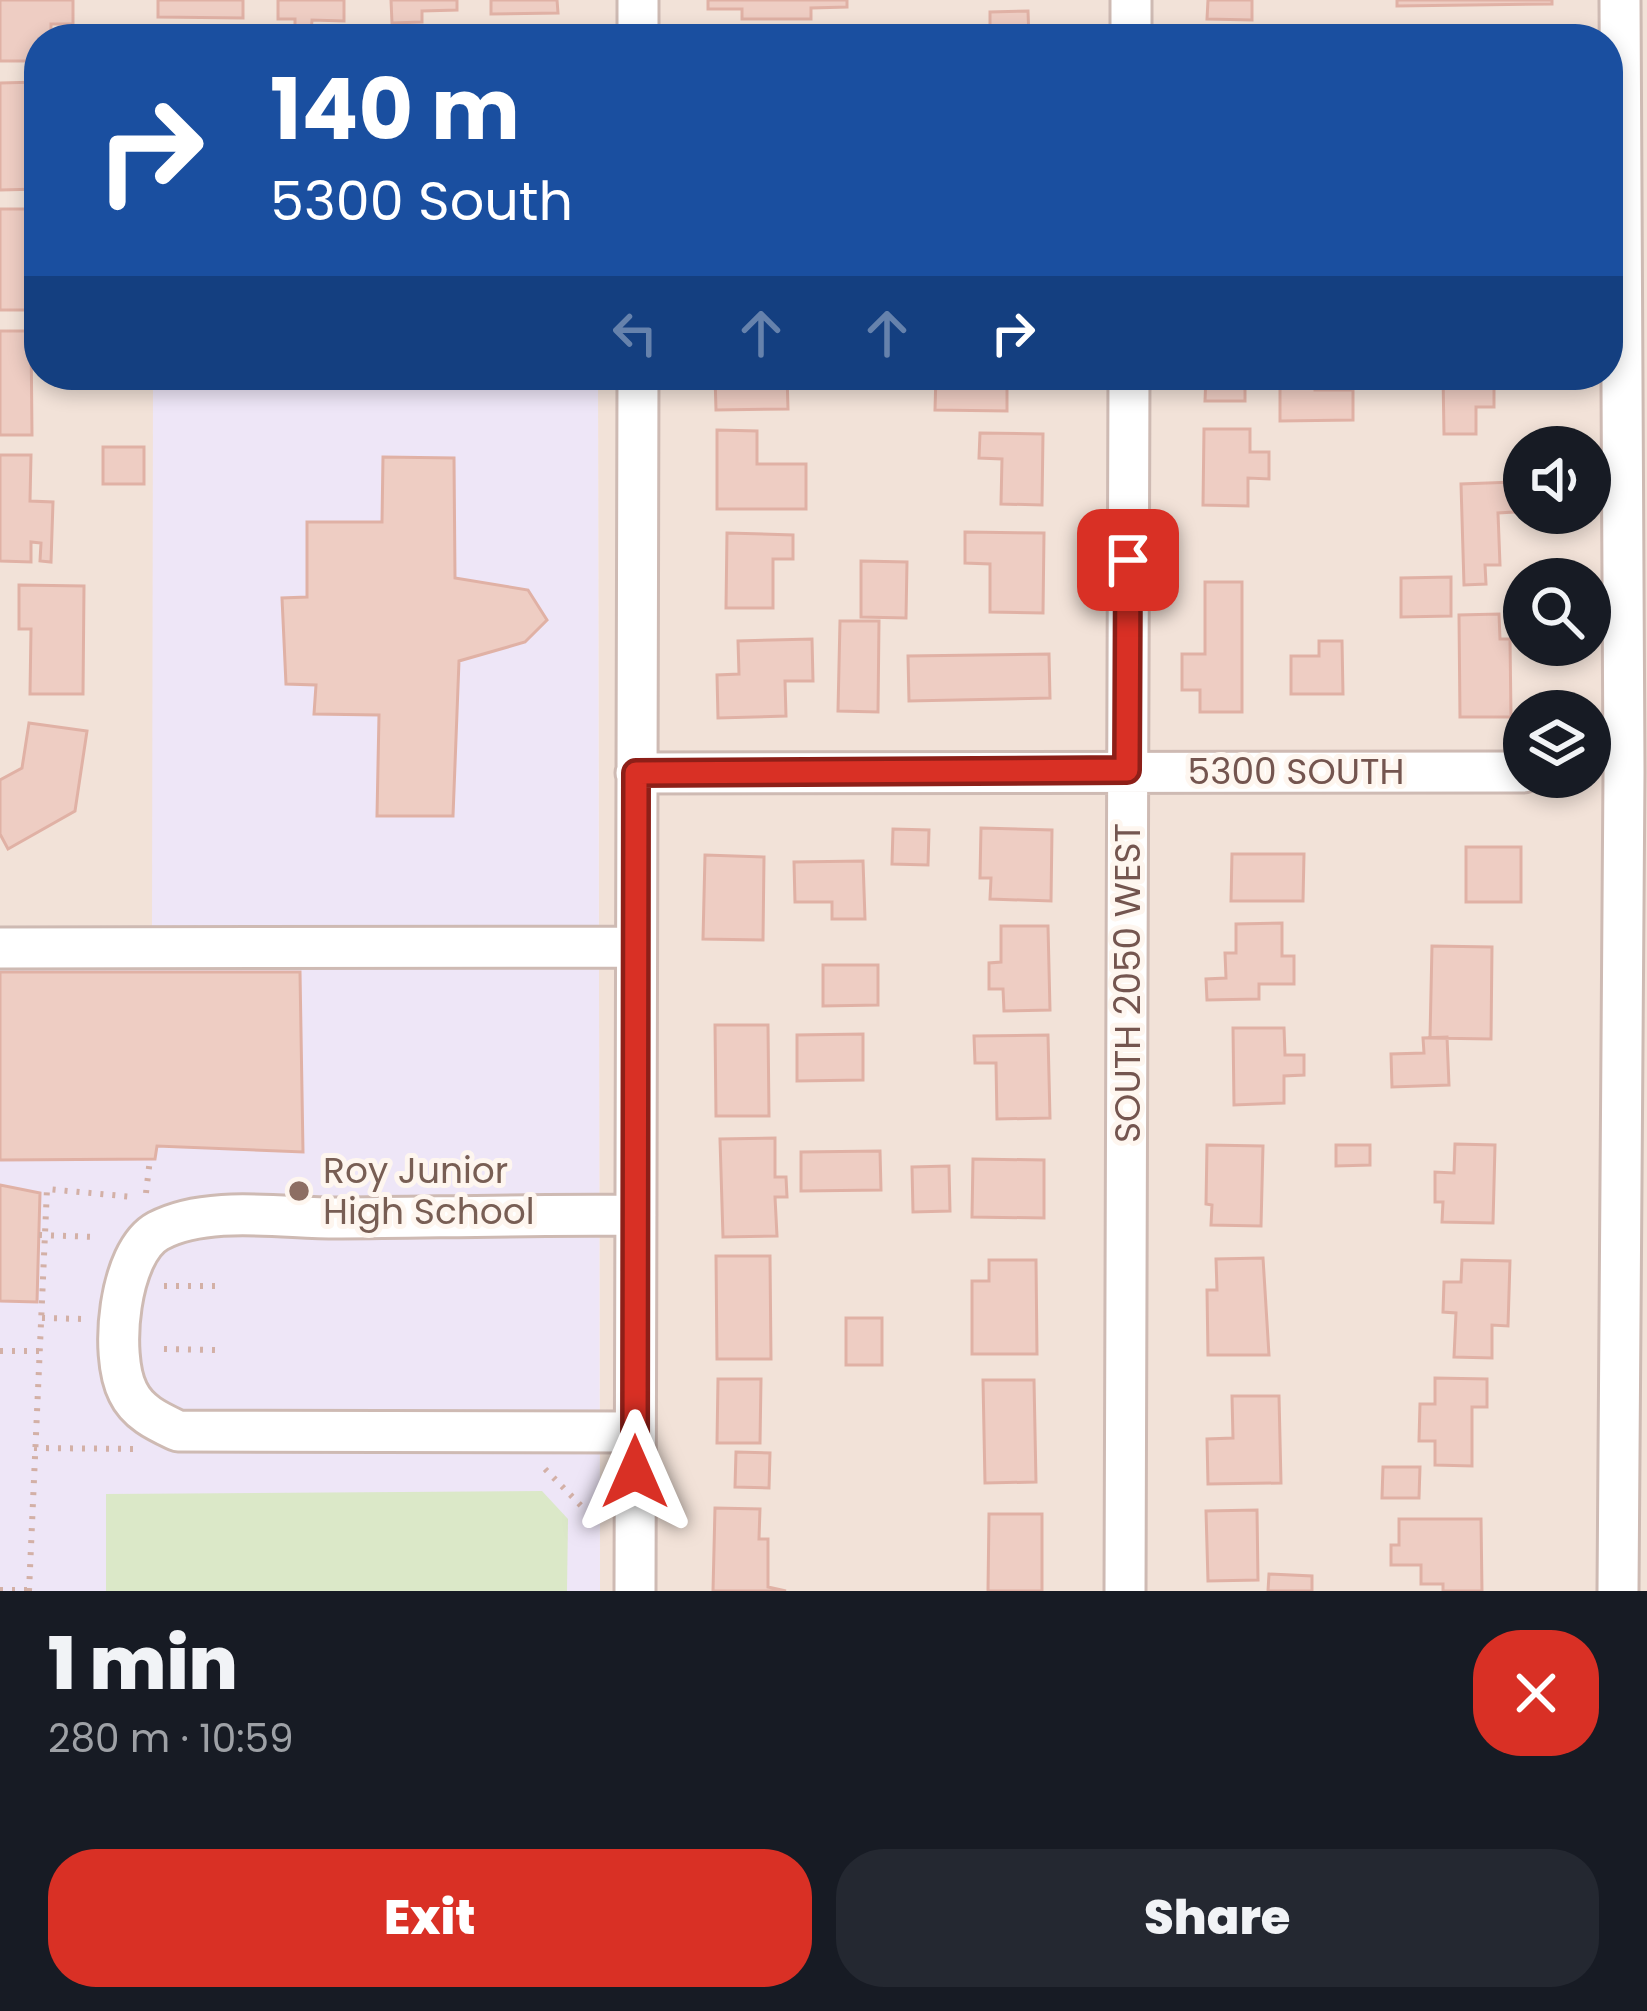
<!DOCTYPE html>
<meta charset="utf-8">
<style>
body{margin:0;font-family:Poppins,sans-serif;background:#242831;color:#f1f3f6;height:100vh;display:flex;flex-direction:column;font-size:45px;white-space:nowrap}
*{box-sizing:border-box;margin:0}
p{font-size:39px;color:#9ea1a6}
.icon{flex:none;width:66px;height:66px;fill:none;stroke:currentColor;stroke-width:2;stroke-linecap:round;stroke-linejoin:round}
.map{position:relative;height:1591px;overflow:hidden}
.side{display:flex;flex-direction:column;background:#171b24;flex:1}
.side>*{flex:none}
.guide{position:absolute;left:24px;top:24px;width:1599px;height:366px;border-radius:48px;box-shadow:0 6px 18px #0003;background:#1a4fa0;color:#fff;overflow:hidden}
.controls{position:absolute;left:1503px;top:426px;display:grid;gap:24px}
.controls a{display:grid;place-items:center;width:108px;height:108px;border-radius:50%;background:#171b24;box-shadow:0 6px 18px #0003;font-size:60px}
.pin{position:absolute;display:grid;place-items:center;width:102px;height:102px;color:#fff;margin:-51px;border-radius:24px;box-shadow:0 6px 18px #0006}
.me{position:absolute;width:132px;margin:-66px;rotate:0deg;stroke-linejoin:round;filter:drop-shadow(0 0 9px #0008)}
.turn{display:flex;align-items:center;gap:42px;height:252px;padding:0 48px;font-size:54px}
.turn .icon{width:156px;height:156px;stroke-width:2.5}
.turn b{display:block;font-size:84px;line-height:102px}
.lanes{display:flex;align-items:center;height:114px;padding:0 48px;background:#0003;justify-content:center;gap:60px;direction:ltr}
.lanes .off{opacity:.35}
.round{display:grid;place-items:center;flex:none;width:126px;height:126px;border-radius:48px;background:#242831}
.summary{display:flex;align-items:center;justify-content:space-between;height:204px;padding:0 48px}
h1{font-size:72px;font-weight:800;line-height:90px}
.button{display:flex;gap:24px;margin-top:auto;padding:24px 48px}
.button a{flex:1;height:138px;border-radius:48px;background:#d93025;color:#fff;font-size:48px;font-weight:800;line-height:138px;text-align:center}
.button a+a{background:#242831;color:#f1f3f6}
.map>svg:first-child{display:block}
.residential{fill:#f2e2d8;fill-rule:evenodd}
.education{fill:#eee6f7}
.green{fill:#dbe8c8}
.building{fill:#eecdc3;stroke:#e0b1a5;stroke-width:3}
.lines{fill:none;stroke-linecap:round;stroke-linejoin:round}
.minor-casing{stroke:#cebab3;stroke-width:45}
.path{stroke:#d3b0a6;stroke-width:6;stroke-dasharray:3 9;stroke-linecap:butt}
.minor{stroke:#fff;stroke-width:39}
.route-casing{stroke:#8d1f18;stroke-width:30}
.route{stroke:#d93025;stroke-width:21}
.education-dot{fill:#8d6e63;stroke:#fef6ef;stroke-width:4.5}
.labels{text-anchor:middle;stroke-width:10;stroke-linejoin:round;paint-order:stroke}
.street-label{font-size:36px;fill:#74554f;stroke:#fef6ef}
.education-label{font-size:36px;fill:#785e54;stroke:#fef6ef;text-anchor:start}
</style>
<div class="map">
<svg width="1647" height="1591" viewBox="0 0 1647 1591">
<rect width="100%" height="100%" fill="#fbf1e9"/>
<!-- residential -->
<path class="residential" d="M0,0H1647V1591H600L598,375H1608V39H39V375H153L154,910L152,929L0,928ZM1524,447H1590V513H1524ZM1524,579H1590V645H1524ZM1524,711H1590V777H1524Z"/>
<!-- education -->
<path class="education" d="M153,375H598L600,1591H0V928H152Z"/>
<!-- green -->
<path class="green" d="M542,1491L568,1519L567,1591H106V1494Z"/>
<!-- building -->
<path class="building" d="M0,0H73V24H51V39H39V61H0Z
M158,0H243V18L158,17Z
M278,0H344V21L312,20L311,33H295V19H278Z
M391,0H457V10L422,11V22L392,23Z
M491,0H557L558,13L491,14Z
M708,0H847V7L811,8V19H742V9H708Z
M1208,0H1252V20L1207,19Z
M1397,0H1552V4L1397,6Z
M1028,11L1029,39H990V12Z
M1303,31V39H1270V32Z
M1510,34V39H1455V35Z
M39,82V189L0,190V83Z
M0,209H39V310H0Z
M0,331H31L32,435H0Z
M715,375H787L788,409L716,410Z
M936,375H1007V411L935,410Z
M1206,375H1262V383H1245V401H1205Z
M1280,375H1315V390H1353V420L1280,421Z
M1443,375H1507L1494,378V407H1476V434H1444Z
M1204,429H1250V452H1269V479L1248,478V506L1203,505Z
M717,430L757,431V464H806V509H717Z
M980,433L1043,434L1042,505L1001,504L1002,459L979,458Z
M103,447H144V484H103Z
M0,455H31L30,501L53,502L51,562L40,561L41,543L31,542V562L0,561Z
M383,457L454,458L455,578L528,590L547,620L525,642L459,661L453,816H377L379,715L314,714L316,685L286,684L282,598L307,597V522H382Z
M1514,482V512L1498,513L1500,565H1485L1486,584L1464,585L1461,484Z
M965,532L1044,533L1043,613L990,612V564L965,563Z
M727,533L793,535V559H773V608H726Z
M861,561L907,562L906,618L861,617Z
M1451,577V616L1401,617V578Z
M1205,582H1242V712H1200V690H1182V654H1205Z
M19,585L84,586L83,694H30L31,629H19Z
M1499,614L1500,639H1510L1511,717H1460L1459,615Z
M840,621H879L878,712L838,711Z
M812,639L813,681H785L786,716L718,718L717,675L739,674L738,641Z
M1319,641H1342L1343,694H1291V656H1319Z
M1049,654L1050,698L909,701L908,656Z
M29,723L87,731L75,811L8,849L0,834V780L22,768Z
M981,828L1052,830L1051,901L990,899L991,878H980Z
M893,829L929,830L928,865L892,864Z
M1466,847H1521V902H1466Z
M1232,854H1304L1303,901H1231Z
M705,855L764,857L763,940L703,939Z
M863,861L865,919H832V902H795L794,862Z
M1282,923V956H1294V984H1259V999L1207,1000L1206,979L1226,978L1225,953H1236V924Z
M1001,926H1048L1050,1010L1004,1011L1003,989H989V963L1001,962Z
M1432,946L1492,947L1491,1039L1430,1038Z
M823,965H878V1005L823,1006Z
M0,972H300L303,1152L157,1146L155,1159L0,1160Z
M715,1025H768L769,1116H716Z
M1233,1028H1284L1285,1055H1304V1075L1284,1076V1103L1234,1105Z
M863,1034V1080L797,1081V1035Z
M1048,1035L1050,1118L997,1119L996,1063H975L974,1036Z
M1447,1037L1449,1085L1392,1087L1391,1054L1424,1053L1423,1038Z
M775,1138V1177H786L787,1197H775L777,1236L723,1237L720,1139Z
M1455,1144L1495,1145L1493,1223L1442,1222L1443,1202H1435V1172L1454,1173Z
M1207,1145L1263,1146L1261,1226L1211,1225L1212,1205L1206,1204Z
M1336,1145H1370V1165L1336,1166Z
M880,1151L881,1190L801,1191V1152Z
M973,1159L1044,1160V1218L972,1217Z
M949,1166L950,1211L913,1212L912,1167Z
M0,1185L40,1193L37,1302L0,1301Z
M716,1256H770L771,1359H717Z
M1263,1258L1269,1355H1208L1207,1290H1217L1216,1259Z
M989,1260H1036L1037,1354H972V1281H989Z
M1462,1260L1510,1261L1508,1326L1492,1325V1358L1454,1357L1456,1313L1443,1312L1444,1282H1461Z
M846,1318H882V1365H846Z
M1435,1378L1487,1379V1407H1472V1466L1435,1465V1441H1419L1420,1404H1435Z
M718,1379H761L760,1443H717Z
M983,1380H1034L1036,1482L985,1483Z
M1232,1396H1279L1281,1483L1208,1484L1207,1439L1233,1438Z
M736,1452L770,1453L769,1488L735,1487Z
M1383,1467H1420L1419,1498H1382Z
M715,1508L760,1509L759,1539H768V1587L786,1591H713Z
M1257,1510L1258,1580L1208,1581L1206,1511Z
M989,1514H1042V1591H988Z
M1399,1519H1481L1482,1591H1443V1584H1421V1565H1391V1545H1399Z
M1269,1574L1312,1576V1591H1268Z"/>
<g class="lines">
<!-- minor casing -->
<g class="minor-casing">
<path id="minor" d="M638,0V39
M1131,39V0
M636,773L1524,772
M0,948L636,947
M635,1432L178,1431C159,1422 138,1413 128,1392C109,1355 119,1252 158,1231C209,1204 287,1219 341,1218C439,1217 538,1215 636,1215
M635,1591L638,375
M1125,1591L1129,375
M1618,1591L1624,772L1620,0"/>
</g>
<!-- path -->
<path class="path" d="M146,1193L150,1159
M39,1235L96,1237
M164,1286H218
M42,1318L85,1319
M164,1349L216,1350
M0,1351H40
M34,1448L135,1449
M545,1469L599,1524
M0,1590H29
M29,1591L47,1189L133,1197"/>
<!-- minor -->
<use href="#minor" class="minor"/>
</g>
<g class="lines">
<!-- route casing -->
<g class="route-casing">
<path id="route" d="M635,1472L636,773L1127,770L1128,560"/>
</g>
<!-- route -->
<use href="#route" class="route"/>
</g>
<!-- markers -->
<circle class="education-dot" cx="299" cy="1191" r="12"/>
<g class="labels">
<!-- street labels -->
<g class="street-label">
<text x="1296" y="784">5300 SOUTH</text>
<text transform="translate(1127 983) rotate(-90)" y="13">SOUTH 2050 WEST</text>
</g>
<!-- education labels -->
<g class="education-label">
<text x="323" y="1183">Roy Junior<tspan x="323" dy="41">High School</tspan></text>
</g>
</g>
</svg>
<div class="controls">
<a><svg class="icon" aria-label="sound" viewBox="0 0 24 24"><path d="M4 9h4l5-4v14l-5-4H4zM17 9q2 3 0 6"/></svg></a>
<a><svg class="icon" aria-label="search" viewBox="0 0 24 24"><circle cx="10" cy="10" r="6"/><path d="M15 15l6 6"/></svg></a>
<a><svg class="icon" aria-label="layers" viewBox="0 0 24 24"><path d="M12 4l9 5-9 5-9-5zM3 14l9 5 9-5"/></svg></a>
</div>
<div class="pin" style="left:1128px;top:560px;background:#d93025"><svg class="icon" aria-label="arrive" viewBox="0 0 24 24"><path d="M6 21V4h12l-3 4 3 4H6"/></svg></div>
<svg class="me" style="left:635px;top:1472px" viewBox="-20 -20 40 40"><path d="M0-17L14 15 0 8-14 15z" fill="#d93025" stroke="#fff" stroke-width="4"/></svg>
<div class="guide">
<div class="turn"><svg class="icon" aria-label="right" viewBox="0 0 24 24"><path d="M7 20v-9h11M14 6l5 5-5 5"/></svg><div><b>140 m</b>5300 South</div></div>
<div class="lanes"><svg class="icon off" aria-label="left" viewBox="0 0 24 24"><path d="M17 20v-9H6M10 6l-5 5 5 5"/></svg><svg class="icon off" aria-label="ahead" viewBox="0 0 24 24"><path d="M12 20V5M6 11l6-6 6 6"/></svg><svg class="icon off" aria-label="ahead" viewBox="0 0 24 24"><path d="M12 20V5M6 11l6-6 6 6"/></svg><svg class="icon" aria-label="right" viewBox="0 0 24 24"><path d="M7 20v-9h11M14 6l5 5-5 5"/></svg></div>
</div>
</div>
<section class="side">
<div class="summary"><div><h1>1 min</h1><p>280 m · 10:59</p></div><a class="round" style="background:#d93025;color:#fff"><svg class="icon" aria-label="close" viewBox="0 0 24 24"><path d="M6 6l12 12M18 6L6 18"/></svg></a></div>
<div class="button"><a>Exit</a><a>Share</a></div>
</section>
